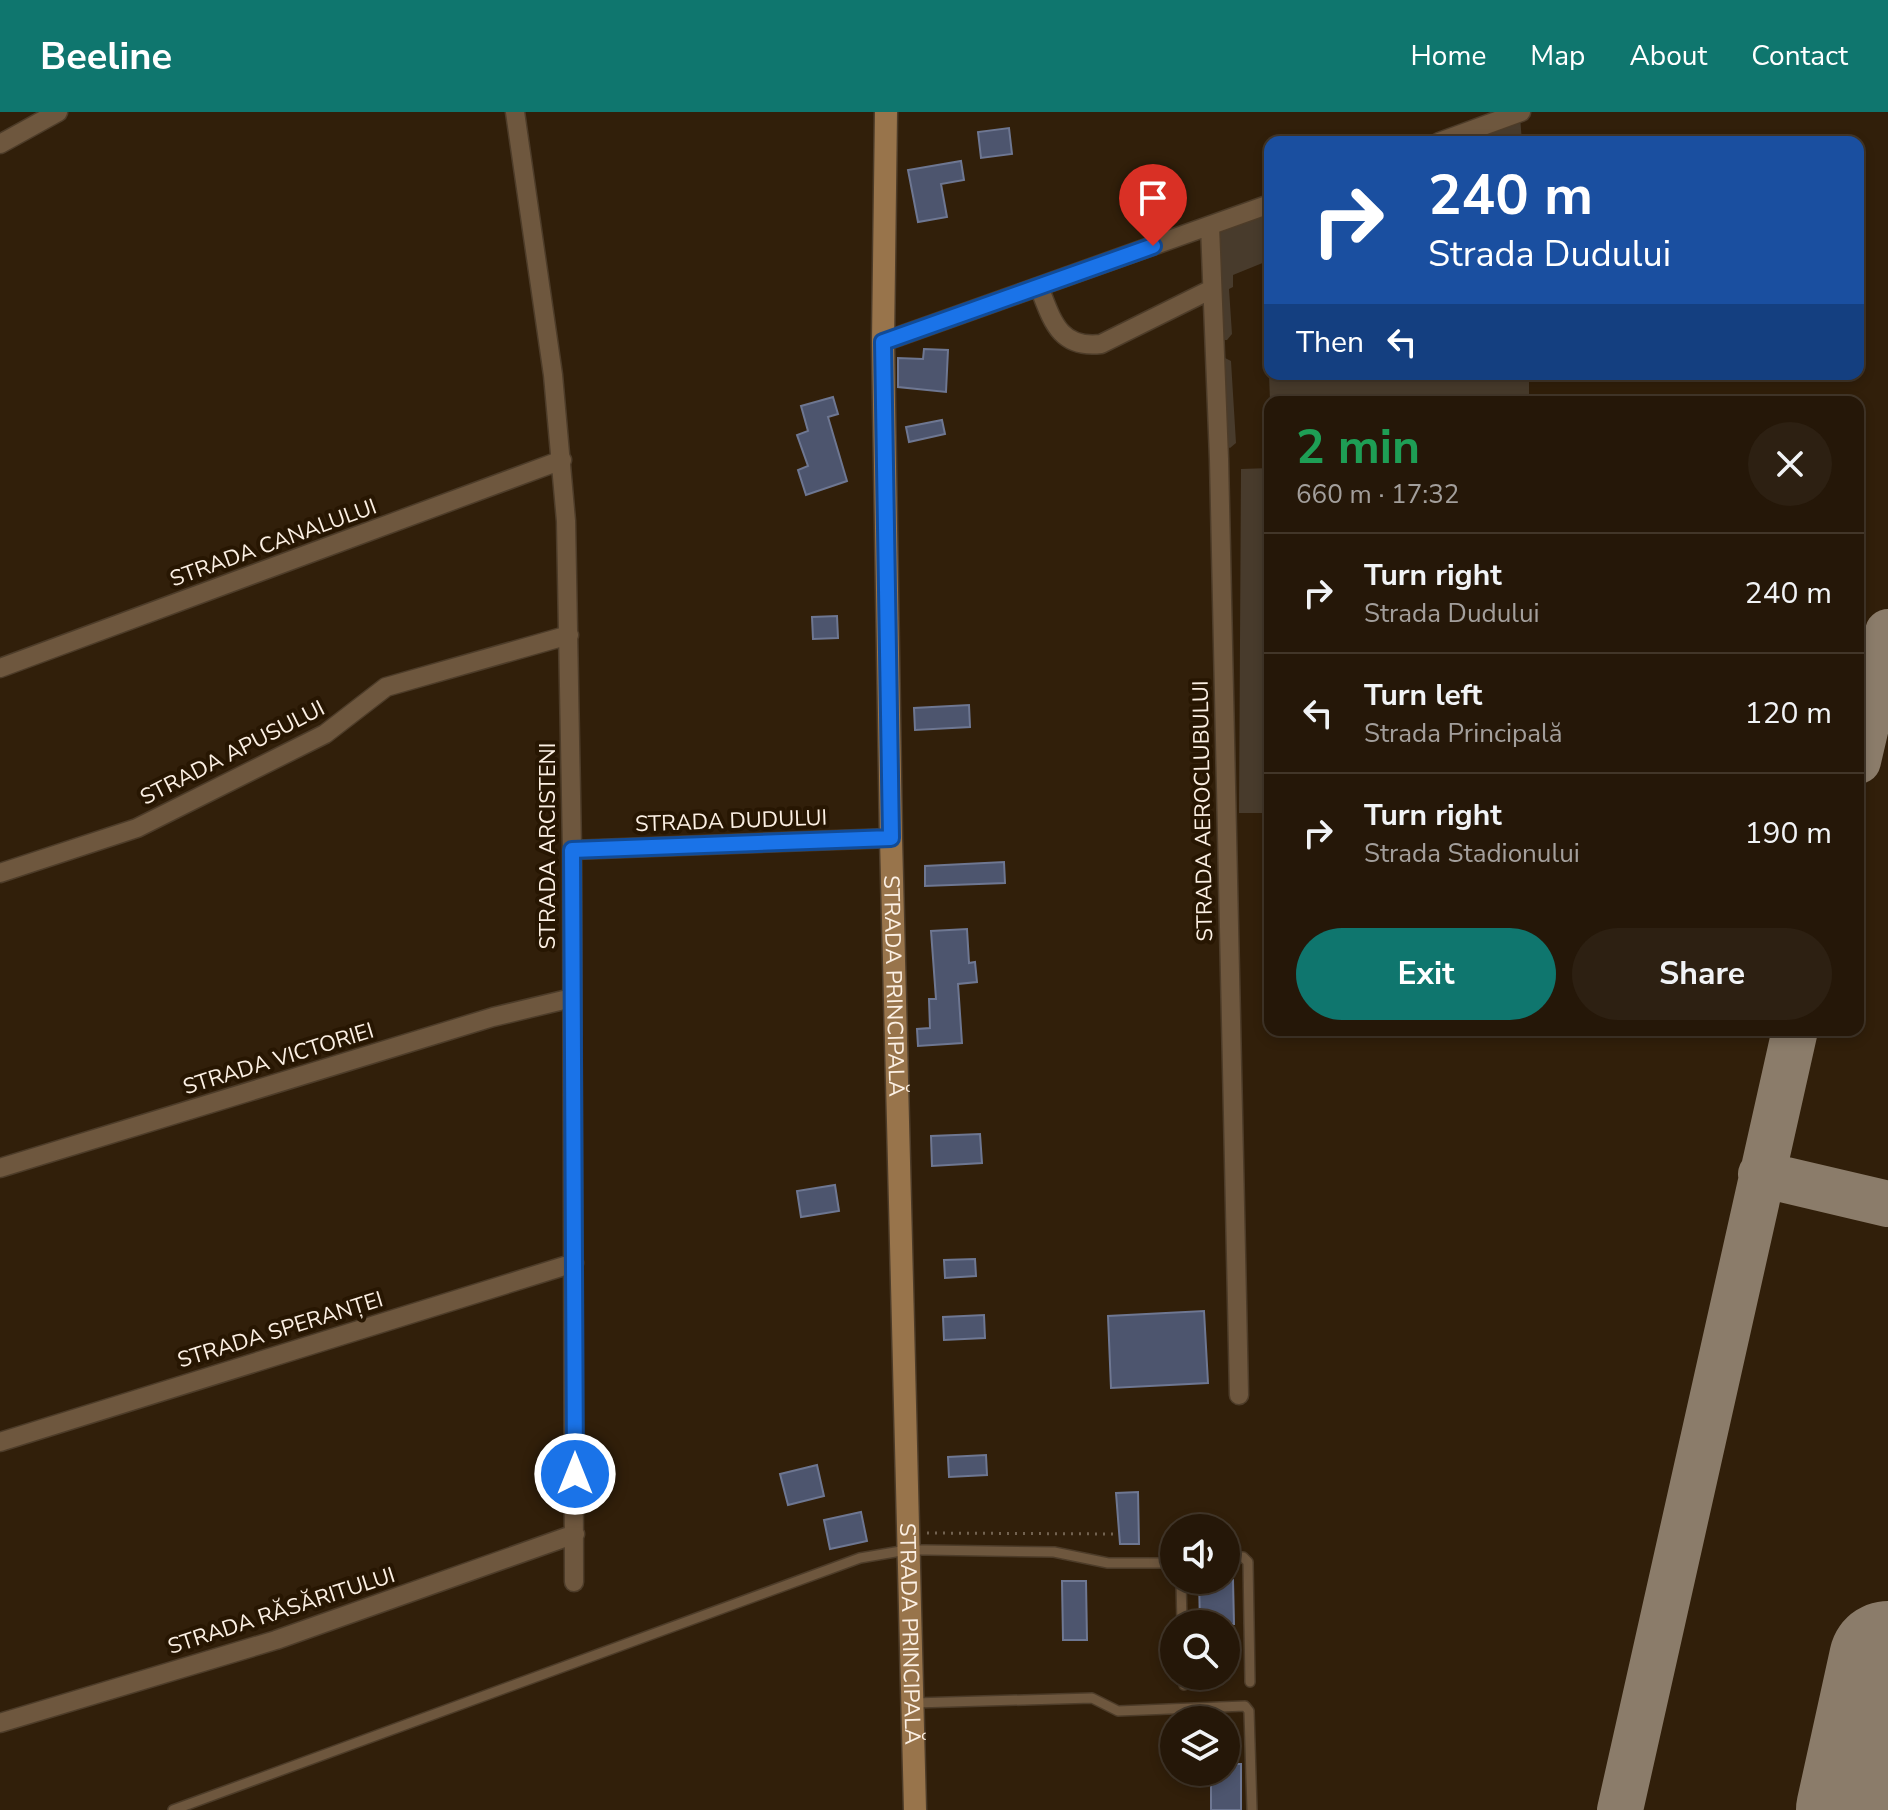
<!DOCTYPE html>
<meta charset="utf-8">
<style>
body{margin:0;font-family:"Nunito Sans",sans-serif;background:#2d2012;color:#f1f3f6;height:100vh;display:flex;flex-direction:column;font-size:30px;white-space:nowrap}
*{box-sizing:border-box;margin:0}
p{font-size:26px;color:#a39f9c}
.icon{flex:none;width:44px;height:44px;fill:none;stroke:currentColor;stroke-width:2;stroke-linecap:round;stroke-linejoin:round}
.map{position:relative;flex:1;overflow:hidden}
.side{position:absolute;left:1264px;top:284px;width:600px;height:640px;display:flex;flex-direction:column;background:#251708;border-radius:16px;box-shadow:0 4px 12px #0003,0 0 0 2px #423629}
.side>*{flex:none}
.guide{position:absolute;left:1264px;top:24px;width:600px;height:244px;border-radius:16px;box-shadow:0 4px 12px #0003,0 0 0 2px #423629;background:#1a4fa0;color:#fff;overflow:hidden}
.buttons{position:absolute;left:1160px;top:1402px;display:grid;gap:16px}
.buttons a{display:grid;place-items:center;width:80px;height:80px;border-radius:50%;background:#251708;box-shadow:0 4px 12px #0003,0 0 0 2px #423629;font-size:40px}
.pin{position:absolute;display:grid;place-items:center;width:68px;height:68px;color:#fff;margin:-82px -34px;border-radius:50% 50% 50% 0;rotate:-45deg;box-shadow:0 0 8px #0007}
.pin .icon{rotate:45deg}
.me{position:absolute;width:88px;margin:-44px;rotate:0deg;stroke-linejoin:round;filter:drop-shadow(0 0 6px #0008)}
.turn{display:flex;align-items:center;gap:28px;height:168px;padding:0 32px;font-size:36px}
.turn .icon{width:104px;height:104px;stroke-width:2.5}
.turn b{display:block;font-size:56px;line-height:68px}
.then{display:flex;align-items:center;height:76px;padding:0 32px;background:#0003;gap:16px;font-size:30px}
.round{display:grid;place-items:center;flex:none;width:84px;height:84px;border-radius:42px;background:#2d2012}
.overview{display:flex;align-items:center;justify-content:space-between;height:136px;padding:0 32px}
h1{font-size:48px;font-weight:700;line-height:60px;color:#1e9e55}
.cta{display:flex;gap:16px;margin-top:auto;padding:16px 32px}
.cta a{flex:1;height:92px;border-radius:48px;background:#0f766e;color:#fff;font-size:32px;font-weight:700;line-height:92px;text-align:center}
.cta a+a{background:#2d2012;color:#f1f3f6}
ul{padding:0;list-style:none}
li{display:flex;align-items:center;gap:24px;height:120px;padding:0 32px;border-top:2px solid #423629}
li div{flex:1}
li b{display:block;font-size:30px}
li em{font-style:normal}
header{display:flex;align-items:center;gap:48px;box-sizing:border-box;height:112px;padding:0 40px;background:#0f766e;color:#fff}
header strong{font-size:38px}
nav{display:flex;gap:44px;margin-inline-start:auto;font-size:28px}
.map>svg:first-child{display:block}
.green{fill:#483b2c}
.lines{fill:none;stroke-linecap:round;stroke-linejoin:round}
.taxiway{stroke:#8b7c6a;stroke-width:46}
.runway{stroke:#8b7c6a;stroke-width:118}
.building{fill:#4d556e;stroke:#6e7792;stroke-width:2}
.service-casing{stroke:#4d3c29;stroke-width:12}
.minor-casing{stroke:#4d3c29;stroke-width:21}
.secondary-casing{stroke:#4d3c29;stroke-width:25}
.path{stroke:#726250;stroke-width:3;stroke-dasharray:2 6;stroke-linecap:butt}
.service{stroke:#6e573e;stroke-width:9}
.minor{stroke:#6e573e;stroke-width:18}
.secondary{stroke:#98744b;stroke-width:22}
.route-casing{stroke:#114b97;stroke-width:20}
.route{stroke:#1a73e8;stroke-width:14}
.labels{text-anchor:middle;stroke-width:8;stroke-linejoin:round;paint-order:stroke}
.street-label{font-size:22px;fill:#fcf0e4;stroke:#271602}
</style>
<header>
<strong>Beeline</strong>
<nav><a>Home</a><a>Map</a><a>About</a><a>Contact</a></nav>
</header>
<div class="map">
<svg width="1888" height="1698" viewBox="0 0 1888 1698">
<rect width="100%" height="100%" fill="#311f0a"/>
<!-- green -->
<path class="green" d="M1520,4L1522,30H1449Z
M1270,96V262H1529V290H1270L1265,150L1233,163V175L1229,177L1232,222L1227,228H1220L1209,143L1222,114Z
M1223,245L1231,249L1236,331L1230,336L1224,334Z
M1270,356V701H1239L1241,357Z"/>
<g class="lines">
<!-- taxiway -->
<path class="taxiway" d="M1858,649L1888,520
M1761,1062L1888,1092
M1620,1698L1795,918"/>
<!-- runway -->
<path class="runway" d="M1855,1698L1888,1548"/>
</g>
<!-- building -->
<path class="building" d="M1009,16L1012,42L981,46L978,20Z
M961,49L964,68L941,72L947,105L918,110L908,58Z
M924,237L948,238L946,280L898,275V246L923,247Z
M833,285L838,302L828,305L847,369L806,383L798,358L808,354L797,323L808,319L801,294Z
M942,308L945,322L909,330L906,315Z
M837,504L838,526L813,527L812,505Z
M969,593L970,615L915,618L914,596Z
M1004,750L1005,771L925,774V754Z
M967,817L969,851L975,850L977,870L958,872L962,931L918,934L917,917L930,916L929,887H936L931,819Z
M980,1022L982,1051L932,1054L931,1024Z
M835,1073L839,1099L801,1105L797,1079Z
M975,1147L976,1164L945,1166L944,1148Z
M1204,1199L1208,1271L1111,1276L1108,1204Z
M984,1203L985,1226L944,1228L943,1205Z
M986,1343L987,1363L949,1365L948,1345Z
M817,1353L824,1384L788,1393L780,1362Z
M1138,1380L1139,1432H1120L1116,1381Z
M861,1400L867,1429L830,1437L824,1408Z
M1199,1468H1233L1234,1512H1200Z
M1062,1469H1086L1087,1528H1063Z
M1226,1652H1241V1698H1211V1660H1226Z"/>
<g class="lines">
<!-- service casing -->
<g class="service-casing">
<path id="service" d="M1226,1446L1243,1445L1248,1450L1250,1570
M1181,1468L1182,1512
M1184,1564V1573
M914,1591L1092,1586L1118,1599L1245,1594L1249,1599L1252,1698
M173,1698L860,1446L907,1438H927L1054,1440L1108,1451H1174"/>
</g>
<!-- minor casing -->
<g class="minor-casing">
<path id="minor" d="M515,0L553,263L566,409L572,738L574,1470
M1439,30L1521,0
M0,32L58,0
M1210,114L1219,347L1239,1283
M1039,175C1052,208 1059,237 1101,232L1212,177
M883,230L1270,92
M0,556L562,348
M572,738L891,726
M0,761L137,716L325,622L386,575L569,523
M0,1056L493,905L572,886
M0,1330L574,1151
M0,1611L276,1528L575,1422"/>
</g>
<!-- secondary casing -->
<g class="secondary-casing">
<g id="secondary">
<path id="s1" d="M886,0L883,230L891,726L915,1698"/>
</g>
</g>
<!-- path -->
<path class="path" d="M927,1421L1114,1422"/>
<!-- service -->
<use href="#service" class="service"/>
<!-- minor -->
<use href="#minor" class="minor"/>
<!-- secondary -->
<use href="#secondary" class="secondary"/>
</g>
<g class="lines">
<!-- route casing -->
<g class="route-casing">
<path id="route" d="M575,1362L572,738L891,726L883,230L1153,134"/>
</g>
<!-- route -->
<use href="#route" class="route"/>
</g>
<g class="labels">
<!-- street labels -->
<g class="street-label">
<text transform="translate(273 430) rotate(-20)" y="8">STRADA CANALULUI</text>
<text transform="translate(232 640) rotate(-27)" y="8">STRADA APUSULUI</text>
<text transform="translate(1202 699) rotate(-91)" y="8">STRADA AEROCLUBULUI</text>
<text transform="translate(731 708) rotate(-2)" y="8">STRADA DUDULUI</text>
<text transform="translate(547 734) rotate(-90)" y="8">STRADA ARCISTENI</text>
<text dy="8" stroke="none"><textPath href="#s1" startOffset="874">STRADA PRINCIPALĂ</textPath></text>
<text transform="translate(278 946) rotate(-17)" y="8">STRADA VICTORIEI</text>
<text transform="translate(280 1217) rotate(-17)" y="8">STRADA SPERANȚEI</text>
<text transform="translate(281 1498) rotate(-18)" y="8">STRADA RĂSĂRITULUI</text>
<text dy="8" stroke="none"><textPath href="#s1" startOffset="1522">STRADA PRINCIPALĂ</textPath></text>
</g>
</g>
</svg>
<div class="buttons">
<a><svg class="icon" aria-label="sound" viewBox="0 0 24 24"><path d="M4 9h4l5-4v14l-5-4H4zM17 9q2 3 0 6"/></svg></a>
<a><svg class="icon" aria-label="search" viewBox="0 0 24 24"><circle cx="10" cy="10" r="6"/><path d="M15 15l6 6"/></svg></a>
<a><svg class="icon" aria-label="layers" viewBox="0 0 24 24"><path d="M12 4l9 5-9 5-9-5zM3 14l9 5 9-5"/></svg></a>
</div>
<div class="pin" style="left:1153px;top:134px;background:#d93025"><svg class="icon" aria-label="arrive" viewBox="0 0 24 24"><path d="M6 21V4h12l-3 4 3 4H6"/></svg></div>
<svg class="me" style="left:575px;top:1362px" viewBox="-20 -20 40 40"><circle r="17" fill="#1a73e8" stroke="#fff" stroke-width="3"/><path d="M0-11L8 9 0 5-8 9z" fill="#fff"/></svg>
<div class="guide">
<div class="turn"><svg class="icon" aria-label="right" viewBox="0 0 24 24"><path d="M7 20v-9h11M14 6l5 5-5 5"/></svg><div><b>240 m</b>Strada Dudului</div></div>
<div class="then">Then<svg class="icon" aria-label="left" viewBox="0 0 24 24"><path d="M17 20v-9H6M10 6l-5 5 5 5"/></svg></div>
</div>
<section class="side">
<div class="overview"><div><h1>2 min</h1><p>660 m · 17:32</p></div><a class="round"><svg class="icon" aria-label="close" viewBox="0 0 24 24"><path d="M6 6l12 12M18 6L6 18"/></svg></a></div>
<ul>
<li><svg class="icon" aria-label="right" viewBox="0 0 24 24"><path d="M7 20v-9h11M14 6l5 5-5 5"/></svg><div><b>Turn right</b><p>Strada Dudului</p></div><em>240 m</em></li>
<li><svg class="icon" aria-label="left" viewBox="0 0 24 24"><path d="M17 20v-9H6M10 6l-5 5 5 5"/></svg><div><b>Turn left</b><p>Strada Principală</p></div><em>120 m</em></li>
<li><svg class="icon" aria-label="right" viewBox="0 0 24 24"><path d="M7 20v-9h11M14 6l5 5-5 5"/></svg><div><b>Turn right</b><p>Strada Stadionului</p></div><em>190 m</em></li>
</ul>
<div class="cta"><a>Exit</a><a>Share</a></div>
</section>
</div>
